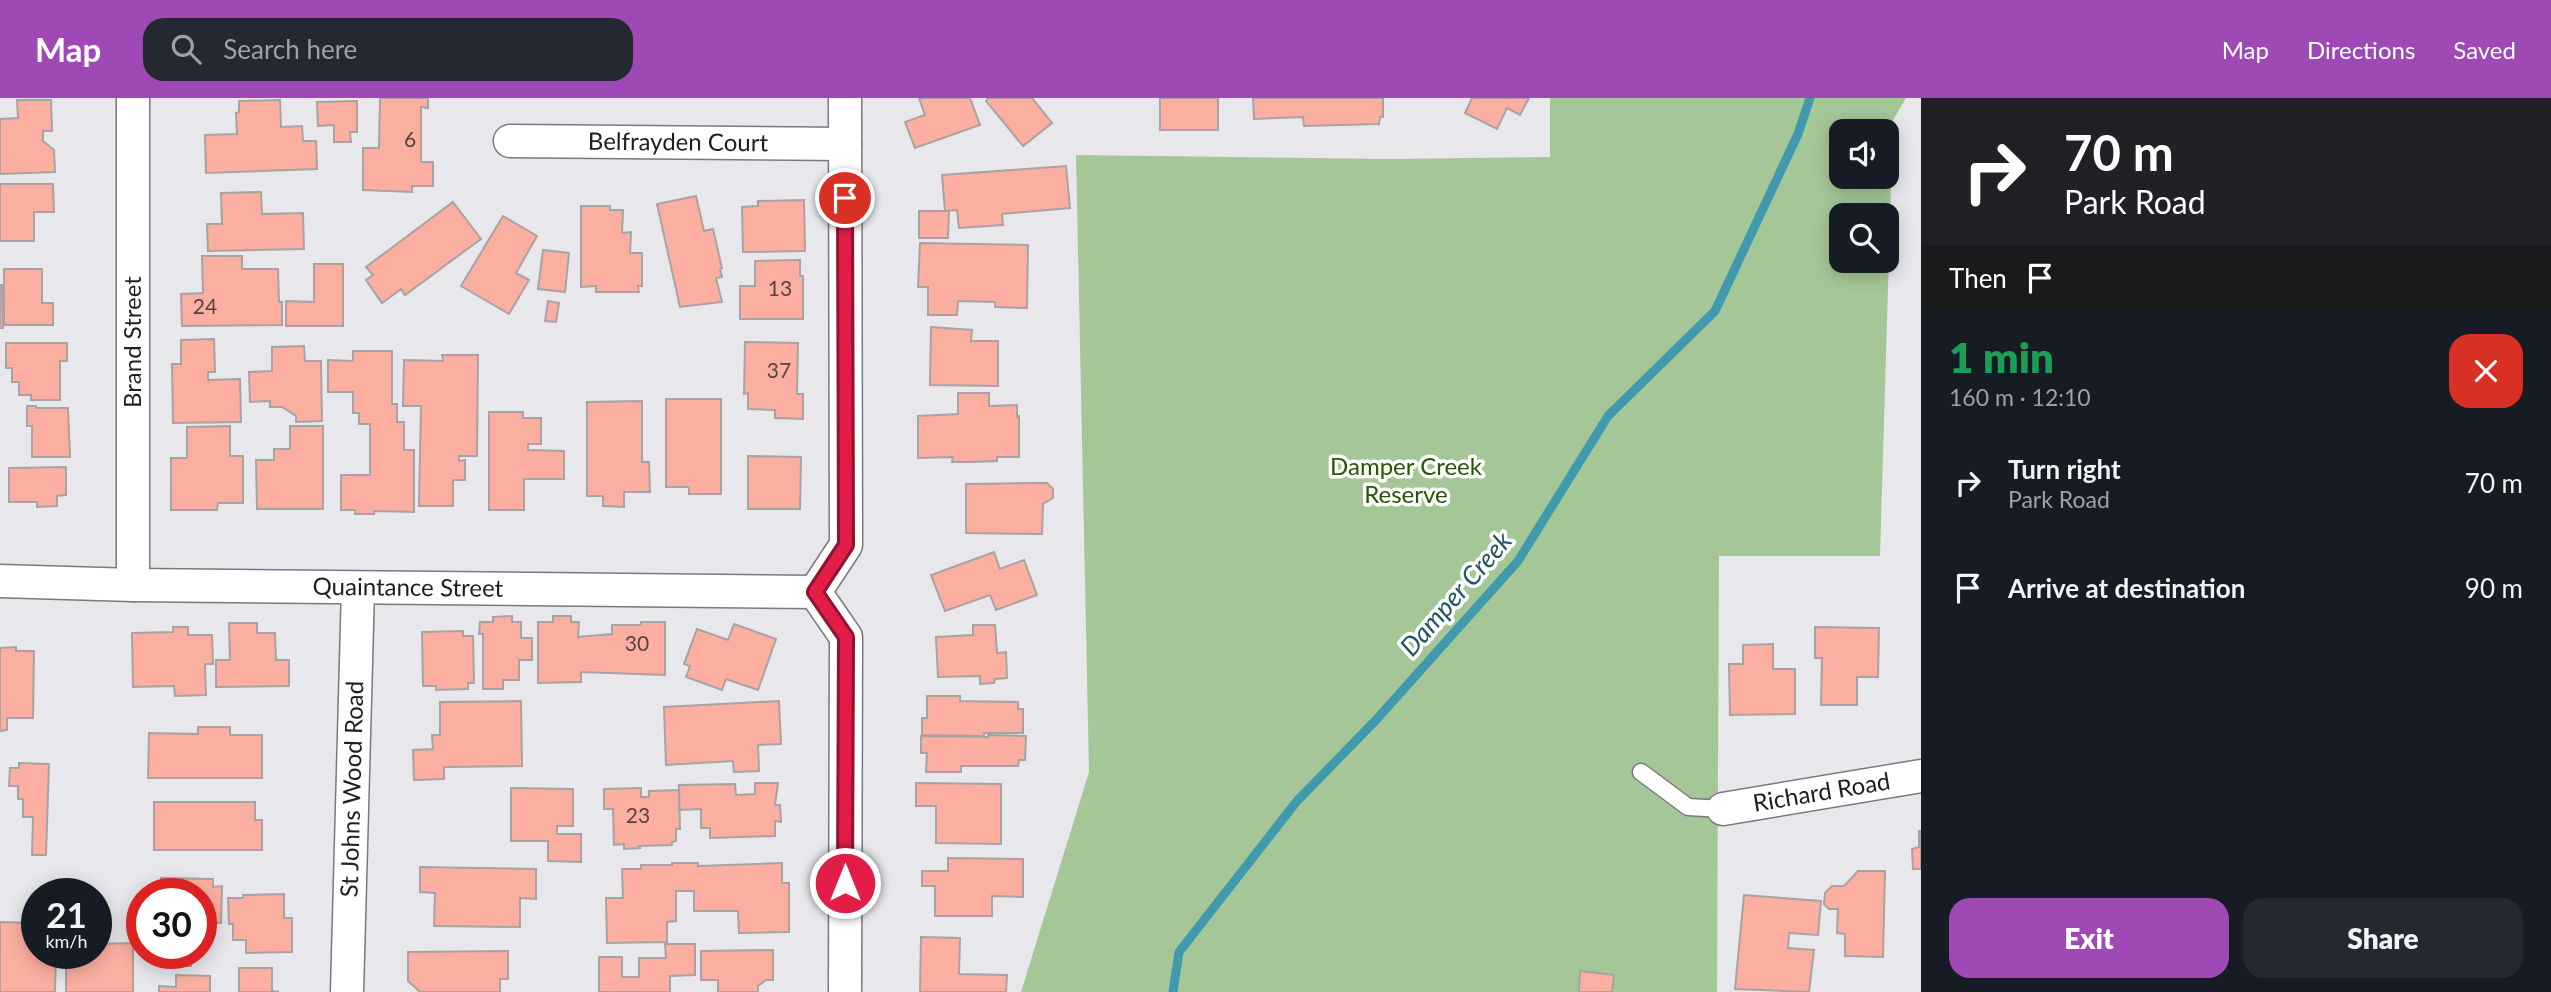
<!DOCTYPE html>
<meta charset="utf-8">
<style>
body{margin:0;font-family:Lato,sans-serif;background:#242831;color:#f1f3f6;height:100vh;display:flex;flex-direction:column;font-size:26px;white-space:nowrap}
*{box-sizing:border-box;margin:0}
p{font-size:23px;color:#9ea1a6}
.icon{flex:none;width:38px;height:38px;fill:none;stroke:currentColor;stroke-width:2;stroke-linecap:round;stroke-linejoin:round}
.map{position:relative;flex:1;overflow:hidden}
.sheet{display:flex;flex-direction:column;background:#171b24;width:630px}
.sheet>*{flex:none}
.top-card{background:#202124;color:#fff;overflow:hidden}
.fabs{position:absolute;left:1829px;top:21px;display:grid;gap:14px}
.fabs a{display:grid;place-items:center;width:70px;height:70px;border-radius:14px;background:#171b24;box-shadow:0 4px 18px #0003;font-size:35px}
.speed{position:absolute;left:21px;top:780px;display:flex;gap:14px;font-size:35px;font-weight:700;text-align:center}
.speed>*{display:grid;place-content:center;width:91px;height:91px;border-radius:50%;background:#171b24;box-shadow:0 4px 18px #0003;line-height:1}
.speed small{font-size:18px;font-weight:400}
.speed .limit{border:10px solid #d22;background:#fff;color:#111}
.pin{position:absolute;display:grid;place-items:center;width:60px;height:60px;color:#fff;margin:-30px;border:4px solid #fff;border-radius:50%;box-shadow:0 2px 7px #0007}
.me{position:absolute;width:77px;margin:-38px;rotate:0deg;stroke-linejoin:round;filter:drop-shadow(0 0 5px #0008)}
.turn{display:flex;align-items:center;gap:24px;height:147px;padding:0 28px;font-size:32px}
.turn .icon{width:91px;height:91px;stroke-width:2.5}
.turn b{display:block;font-size:49px;line-height:60px}
.then{display:flex;align-items:center;height:66px;padding:0 28px;background:#0003;gap:14px;font-size:26px}
.round{display:grid;place-items:center;flex:none;width:74px;height:74px;border-radius:21px;background:#242831}
.head{display:flex;align-items:center;justify-content:space-between;height:119px;padding:0 28px}
h1{font-size:42px;font-weight:800;line-height:52px;color:#1e9e55}
.button{display:flex;gap:14px;margin-top:auto;padding:14px 28px}
.button a{flex:1;height:80px;border-radius:21px;background:#9e49b6;color:#fff;font-size:28px;font-weight:800;line-height:80px;text-align:center}
.button a+a{background:#242831;color:#f1f3f6}
ul{padding:0;list-style:none}
li{display:flex;align-items:center;gap:21px;height:105px;padding:0 28px}
li div{flex:1}
li b{display:block;font-size:26px}
li em{font-style:normal}
header{display:flex;align-items:center;gap:42px;box-sizing:border-box;height:98px;padding:0 35px;background:#9e49b6;color:#fff}
header strong{font-size:33px}
nav{display:flex;gap:38px;margin-inline-start:auto;font-size:24px}
.search{width:490px;height:63px;background:#242831;display:flex;align-items:center;gap:18px;box-sizing:border-box;padding:0 24px;border-radius:21px;color:#9ea1a6;font-size:26px}
main{display:flex;flex:1;min-height:0}
.map>svg:first-child{display:block}
.green{fill:#a5c798;fill-rule:evenodd}
.lines{fill:none;stroke-linecap:round;stroke-linejoin:round}
.stream{stroke:#4199ae;stroke-width:9}
.building{fill:#fcafa0;stroke:#a8a3a2;stroke-width:2}
.service-casing{stroke:#7a797d;stroke-width:19}
.minor-casing{stroke:#7a797d;stroke-width:35}
.service{stroke:#fff;stroke-width:16}
.minor{stroke:#fff;stroke-width:32}
.route-casing{stroke:#92132f;stroke-width:18}
.route{stroke:#e11d48;stroke-width:12}
.labels{text-anchor:middle;stroke-width:7;stroke-linejoin:round;paint-order:stroke}
.number-label{font-size:21px;fill:#56423f}
.street-label{font-size:24px;fill:#1e1e1f;stroke:#fff}
.park-label{font-size:24px;fill:#255505;stroke:#fff}
.water-label{font-size:26px;font-style:italic;fill:#215562;stroke:#fff}
</style>
<header>
<strong>Map</strong>
<div class="search"><svg class="icon" aria-label="search" viewBox="0 0 24 24"><circle cx="10" cy="10" r="6"/><path d="M15 15l6 6"/></svg>Search here</div>
<nav><a>Map</a><a>Directions</a><a>Saved</a></nav>
</header>
<main>
<div class="map">
<svg width="1921" height="894" viewBox="0 0 1921 894">
<rect width="100%" height="100%" fill="#e8e7eb"/>
<!-- green -->
<path class="green" d="M1550,0H1906L1893,22L1880,458H1719L1717,894H1021L1089,674L1076,57L1392,61L1550,59ZM1841,33H1886V79H1841ZM1841,117H1886V163H1841Z"/>
<g class="lines">
<!-- stream -->
<path class="stream" d="M1173,894L1179,854L1297,703L1376,622L1518,463L1608,318L1715,213L1798,36L1810,0"/>
</g>
<!-- building -->
<path class="building" d="M380,0H428V10L421,9V64H433V88H412V94L363,92V50H379Z
M919,0H970L980,27L915,50L905,24L925,17Z
M988,0H1032L1052,25L1023,48L986,3Z
M1160,0H1218V32H1160Z
M1253,0H1383V19H1380L1379,26L1304,28L1303,19L1254,21Z
M1472,0H1529L1520,17L1507,10L1497,31L1465,15Z
M17,2H51L52,33H43V43L54,52L55,74L0,76V21L18,20Z
M280,2L281,29L302,28L303,43H316L317,71L206,75L205,37L237,36L236,15L239,14V3Z
M357,3V34H350L351,44H334V27L318,28L317,4Z
M1066,68L1070,110L1002,116L1003,127L959,130L957,112L945,113L942,77Z
M0,86H53L54,114H34V143H0Z
M261,94L262,116L303,115L304,151L208,153L207,126H222L221,95Z
M696,98L704,133L713,131L722,170L720,171L722,179L716,180L722,204L680,209L657,106Z
M804,102L805,153L743,154L742,109L758,108V103Z
M453,104L481,141L405,197L401,191L382,205L366,182L373,177L366,169Z
M581,108H610V112H623L622,135L631,134L630,155H642V188H638L639,194H596V188L581,189Z
M919,113H949L948,140H919Z
M503,118L537,138L516,175L529,182L509,216L461,188Z
M920,145L1028,147L1027,210L995,209V204L958,203L957,217H928V189H918Z
M543,152L569,155L565,194L538,191Z
M202,158H242V171H278L279,204H282V227L182,228L181,196L203,195Z
M800,162V178H803V221H740V188H755V163Z
M314,166H343V228H286V203L314,204Z
M4,171H42V205H53V227H4Z
M0,187H2L3,230H0Z
M548,203L559,205L556,224L545,223Z
M931,229L972,232L971,243H998V288L930,287Z
M214,241L215,274H208V282L240,281L241,324L173,325L172,266H181V242Z
M745,244L798,245L797,296H803V321L775,320V312L748,311V295L744,296Z
M6,245H67V263H60V302H31V297H19V284H12V270H6Z
M304,248L305,263H321L322,323L296,324V318L282,309H270V303L250,304L249,274L272,273V249Z
M353,253H392V306H397V324H404V352H414V414L374,413V416H355V412H341V377H370V326H359V315H353V294H328V262L353,263Z
M442,257H478L477,358H459V363L465,362V382H453V408H419L421,308H403L404,262L443,263Z
M958,295H989V308L1017,307V319L1019,318V359H997V363L970,364H952L953,359L918,360V318L958,316Z
M666,301H721V396H689V389H666Z
M642,303V364H649L650,394H624V409L603,408V398H587V304Z
M27,308H36V310H68L70,359H32V328H27Z
M489,314H523V320H541V346H528V352L564,353V381H524V412H489Z
M230,328V358H243V405H218L217,412H171V360H187V329Z
M290,328H323V411H257L256,362H274V351H290Z
M748,358L801,359L800,411H748Z
M66,369V397L57,398V408L37,409V404H9V370Z
M1034,385H1047L1053,391V400L1043,406L1042,436L966,435V386Z
M994,454L1000,471L1024,462L1037,497L996,512L990,497L945,513L931,477Z
M512,518V524H521V540H532V562H519V582H503V591H483V536H479L480,524H493V519Z
M553,518H571V524H579L578,539L612,536V527H641V524H665V577L581,574V584L538,585V524H553Z
M229,525H257V535H275L276,562H289V588L216,589V562H230Z
M734,526L776,541L758,592L726,581L722,592L686,579L690,568L684,566L697,531L728,542Z
M973,527H995L997,555L1006,554L1007,580L995,581L994,585L980,586V578L938,579L936,539L973,537Z
M173,529H188V537H212L213,566H205L206,597L175,598L174,588L133,589L132,535L173,534Z
M1815,529L1879,530L1878,579H1857V607H1821L1822,560H1815Z
M463,533V538H473L474,585H468V591L436,592V588H423L422,534Z
M1773,546V571H1795V616L1730,617L1729,566H1743V547Z
M16,549V553H34L33,620H7V632L0,633V550Z
M927,598H960V603L1018,604V611H1023V635H984V638L922,637V620H927Z
M521,603L522,668L444,669V681L414,682L413,652L433,651L432,637H440V604Z
M779,603L781,646L758,647L759,673L734,674L733,663L666,667L664,609Z
M198,629H230V637H262V680H148L149,635L198,636Z
M988,637L1026,638L1025,662H1019L1018,668H961V674H926L927,655H921V638L988,639Z
M19,665L49,666L46,757H32L33,719H23V701H18V688H9L10,670H19Z
M755,685H778L775,707H780L781,724L775,723V738L710,740V730H701V711L679,712V687L735,686L736,697L755,696Z
M916,685L1001,686V746L936,745V708H916Z
M511,690L573,691V728H557V736H581V764L548,763V743H511Z
M641,690V699H649V693L679,692L680,731H676V743L672,744V747L639,748L640,750L624,751V746L614,747L613,711H604V691Z
M154,704H255V722H262V752H154Z
M1919,733H1921V771H1913L1912,751L1919,749Z
M948,760L1023,761V799L992,798V818H935V788H922V773H948Z
M672,765H698V768L782,765V785H789V834L739,835L738,813H694V793H676V823L667,824V844L607,845L606,800H623L622,771H641V767H672Z
M420,769L536,771V801L520,800V829L434,828L435,795L420,794Z
M1858,773H1885L1883,859L1845,858V836L1837,835L1838,811H1829L1824,806L1825,795L1832,788H1844Z
M161,780L213,781V789L222,788L221,825H208V833H201V796H161Z
M284,796V820H292V854L246,855V842H233V826H229L228,800H243V797Z
M1744,797L1821,803L1818,837L1789,835L1788,850L1814,852L1809,894L1735,891Z
M0,824L37,825V856H56L55,894H0Z
M921,839L960,840L959,876L1007,877L1006,894H920Z
M133,845V894H66V856H96V846Z
M665,846H695V877L670,878V894H599V859H622V879H639V860H666Z
M773,852V882H766L758,888V894H718V882H701V853Z
M508,853V881H500V894H420L408,883V854Z
M159,856H191V868H159Z
M239,870H272V893L279,894H239Z
M1580,873L1614,877L1612,894H1579Z
M176,877L210,878V894H159V888L176,889Z"/>
<g class="lines">
<!-- service casing -->
<g class="service-casing">
<path id="service" d="M1641,674L1688,709L1723,711"/>
</g>
<!-- minor casing -->
<g class="minor-casing">
<g id="minor">
<path d="M133,0V487"/>
<path id="s1" d="M510,43L845,46"/>
<path id="s2" d="M0,483L133,487L815,494"/>
<path id="s3" d="M1723,711L1921,678"/>
<path id="s4" d="M347,894L358,490"/>
<path d="M845,894L846,539L815,494L846,447L845,0"/>
</g>
</g>
<!-- service -->
<use href="#service" class="service"/>
<!-- minor -->
<use href="#minor" class="minor"/>
</g>
<g class="lines">
<!-- route casing -->
<g class="route-casing">
<path id="route" d="M845,100L846,447L815,494L846,539L845,785"/>
</g>
<!-- route -->
<use href="#route" class="route"/>
</g>
<g class="labels">
<!-- number labels -->
<g class="number-label">
<text x="410" y="49">6</text>
<text x="780" y="198">13</text>
<text x="205" y="216">24</text>
<text x="779" y="280">37</text>
<text x="637" y="553">30</text>
<text x="638" y="725">23</text>
</g>
<!-- street labels -->
<g class="street-label">
<text dy="8" stroke="none"><textPath href="#s1" startOffset="168">Belfrayden Court</textPath></text>
<text transform="translate(133 244) rotate(-90)" y="8">Brand Street</text>
<text dy="8" stroke="none"><textPath href="#s2" startOffset="408">Quaintance Street</textPath></text>
<text dy="8" stroke="none"><textPath href="#s4" startOffset="203">St Johns Wood Road</textPath></text>
<text dy="8" stroke="none"><textPath href="#s3" startOffset="100">Richard Road</textPath></text>
</g>
<!-- park labels -->
<g class="park-label">
<text x="1406" y="377">Damper Creek<tspan x="1406" dy="28">Reserve</tspan></text>
</g>
<!-- water labels -->
<g class="water-label">
<text transform="translate(1456 496) rotate(-49)" y="9">Damper Creek</text>
</g>
</g>
</svg>
<div class="fabs">
<a><svg class="icon" aria-label="sound" viewBox="0 0 24 24"><path d="M4 9h4l5-4v14l-5-4H4zM17 9q2 3 0 6"/></svg></a>
<a><svg class="icon" aria-label="search" viewBox="0 0 24 24"><circle cx="10" cy="10" r="6"/><path d="M15 15l6 6"/></svg></a>
</div>
<div class="speed"><div>21<small>km/h</small></div><div class="limit">30</div></div>
<div class="pin" style="left:845px;top:100px;background:#d93025"><svg class="icon" aria-label="arrive" viewBox="0 0 24 24"><path d="M6 21V4h12l-3 4 3 4H6"/></svg></div>
<svg class="me" style="left:845px;top:785px" viewBox="-20 -20 40 40"><circle r="17" fill="#e11d48" stroke="#fff" stroke-width="3"/><path d="M0-11L8 9 0 5-8 9z" fill="#fff"/></svg>
</div>
<section class="sheet">
<div class="top-card">
<div class="turn"><svg class="icon" aria-label="right" viewBox="0 0 24 24"><path d="M7 20v-9h11M14 6l5 5-5 5"/></svg><div><b>70 m</b>Park Road</div></div>
<div class="then">Then<svg class="icon" aria-label="arrive" viewBox="0 0 24 24"><path d="M6 21V4h12l-3 4 3 4H6"/></svg></div>
</div>
<div class="head"><div><h1>1 min</h1><p>160 m · 12:10</p></div><a class="round" style="background:#d93025;color:#fff"><svg class="icon" aria-label="close" viewBox="0 0 24 24"><path d="M6 6l12 12M18 6L6 18"/></svg></a></div>
<ul>
<li><svg class="icon" aria-label="right" viewBox="0 0 24 24"><path d="M7 20v-9h11M14 6l5 5-5 5"/></svg><div><b>Turn right</b><p>Park Road</p></div><em>70 m</em></li>
<li><svg class="icon" aria-label="arrive" viewBox="0 0 24 24"><path d="M6 21V4h12l-3 4 3 4H6"/></svg><div><b>Arrive at destination</b></div><em>90 m</em></li>
</ul>
<div class="button"><a>Exit</a><a>Share</a></div>
</section>
</main>
